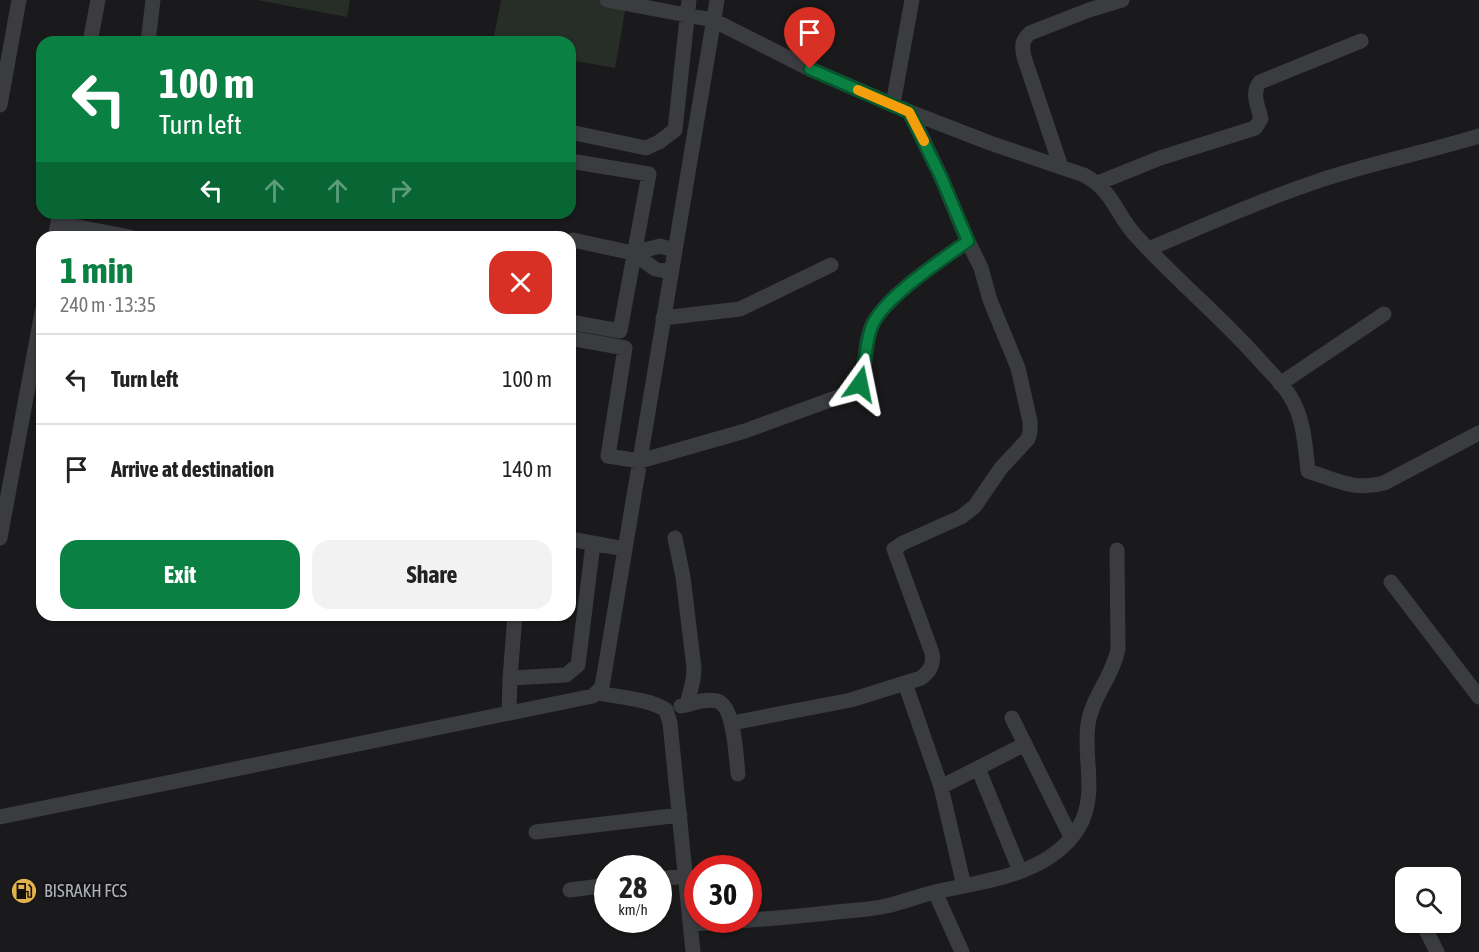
<!DOCTYPE html>
<meta charset="utf-8">
<style>
body{margin:0;font-family:"Asap Condensed",sans-serif;background:#f2f2f2;color:#222;height:100vh;display:flex;flex-direction:column;font-size:22px;white-space:nowrap}
*{box-sizing:border-box;margin:0}
p{font-size:20px;color:#767676}
.icon{flex:none;width:33px;height:33px;fill:none;stroke:currentColor;stroke-width:2;stroke-linecap:round;stroke-linejoin:round}
.map{position:relative;flex:1;overflow:hidden}
.side{position:absolute;left:36px;top:231px;width:540px;height:390px;display:flex;flex-direction:column;background:#fff;border-radius:18px;box-shadow:0 2px 4px #0004}
.side>*{flex:none}
.banner{position:absolute;left:36px;top:36px;width:540px;height:183px;border-radius:18px;box-shadow:0 2px 4px #0004;background:#0b8043;color:#fff;overflow:hidden}
.fabs{position:absolute;left:1395px;top:867px;display:grid;gap:12px}
.fabs a{display:grid;place-items:center;width:66px;height:66px;border-radius:12px;background:#fff;box-shadow:0 2px 4px #0004;font-size:30px}
.speed{position:absolute;left:594px;top:855px;display:flex;gap:12px;font-size:30px;font-weight:700;text-align:center}
.speed>*{display:grid;place-content:center;width:78px;height:78px;border-radius:50%;background:#fff;box-shadow:0 2px 4px #0004;line-height:1}
.speed small{font-size:15px;font-weight:400}
.speed .limit{border:9px solid #d22;background:#fff;color:#111}
.pin{position:absolute;display:grid;place-items:center;width:51px;height:51px;color:#fff;margin:-62px -26px;border-radius:50% 50% 50% 0;rotate:-45deg;box-shadow:0 0 6px #0007}
.pin .icon{rotate:45deg}
.me{position:absolute;width:66px;margin:-33px;rotate:12deg;stroke-linejoin:round;filter:drop-shadow(0 0 4px #0008)}
.turn{display:flex;align-items:center;gap:21px;height:126px;padding:0 24px;font-size:27px}
.turn .icon{width:78px;height:78px;stroke-width:2.5}
.turn b{display:block;font-size:42px;line-height:51px}
.lanes{display:flex;align-items:center;height:57px;padding:0 24px;background:#0003;justify-content:center;gap:30px;direction:ltr}
.lanes .off{opacity:.35}
.round{display:grid;place-items:center;flex:none;width:63px;height:63px;border-radius:18px;background:#f2f2f2}
.head{display:flex;align-items:center;justify-content:space-between;height:102px;padding:0 24px}
h1{font-size:36px;font-weight:700;line-height:45px;color:#0b8043}
.button{display:flex;gap:12px;margin-top:auto;padding:12px 24px}
.button a{flex:1;height:69px;border-radius:18px;background:#0b8043;color:#fff;font-size:24px;font-weight:700;line-height:69px;text-align:center}
.button a+a{background:#f2f2f2;color:#222}
ul{padding:0;list-style:none}
li{display:flex;align-items:center;gap:18px;height:90px;padding:0 24px;border-top:2px solid #e0e0e0}
li div{flex:1}
li b{display:block;font-size:22px}
li em{font-style:normal}
.map>svg:first-child{display:block}
.green{fill:#262e27}
.lines{fill:none;stroke-linecap:round;stroke-linejoin:round}
.minor{stroke:#3b3c40;stroke-width:15}
.route-casing{stroke:#07532c;stroke-width:15}
.route{stroke:#0b8043;stroke-width:10}
.slow{stroke:#f59e0b;stroke-width:10}
.labels{text-anchor:middle;stroke-width:5;stroke-linejoin:round;paint-order:stroke}
.poi-label{font-size:18px;fill:#aeb1ba;stroke:#151517;text-anchor:start}
</style>
<div class="map">
<svg width="1479" height="952" viewBox="0 0 1479 952">
<rect width="100%" height="100%" fill="#1a1a1c"/>
<!-- green -->
<path class="green" d="M257,0H350L347,17Z
M501,0H627L615,68L570,60V42H493Z"/>
<g class="lines">
<!-- minor -->
<path class="minor" d="M607,0L713,20L810,69L910,112L990,143L1084,175C1116,193 1114,213 1137,237C1177,281 1224,319 1263,364C1272,374 1283,384 1290,396C1304,418 1305,445 1308,471C1336,480 1354,491 1384,483L1479,433
M90,42L98,0
M148,42L153,0
M893,104L912,0
M0,105L19,0
M570,132L646,148L659,142L675,130L689,0
M570,161L649,174L620,331L570,322
M1061,167L1024,57C1022,47 1021,41 1030,33L1089,10L1122,0
M1098,183L1160,158L1255,128L1261,119C1258,105 1251,94 1260,82L1361,41
M58,223L130,237
M55,237L60,213
M573,240L633,253L655,269L671,272
M1149,249C1207,224 1264,199 1324,179C1375,162 1428,152 1479,136
M633,253L660,246L674,250
M663,318L740,309L831,265
M570,338L625,348L608,456L640,461L745,431L852,392C871,373 861,345 873,323C890,293 940,261 968,241
M1280,384L1384,314
M0,538L42,312
M675,538L683,577L694,668L693,680L687,705
M570,539L625,549
M1391,582L1479,697
M510,678L515,615
M905,683L941,787L964,886
M598,693C618,697 650,699 666,710L670,723L693,952
M681,706C691,704 706,698 717,701C735,706 736,758 738,774
M509,713L510,678L566,675L578,665L593,544
M1012,718L1071,837
M732,723L851,700L921,678C930,671 934,665 932,653L894,549L903,543L961,517L975,506L1001,468L1028,439L1030,432V421L1018,368L990,300L981,268L964,233L941,177L910,112
M978,768L1020,871
M941,787L1025,744
M0,817L593,696L602,687L717,0
M536,832L680,815
M658,879L686,876
M570,890L608,885
M935,892L962,952
M1422,922L1437,952
M691,924C740,921 788,918 836,912C853,910 870,910 886,906C904,902 921,895 939,891C987,881 1051,874 1079,827C1098,794 1083,759 1088,724C1092,697 1113,676 1118,649L1117,550"/>
</g>
<g class="lines">
<!-- route casing -->
<g class="route-casing">
<path id="route" d="M810,69L909,112L941,177L968,241C943,259 883,298 872,326C864,345 867,366 860,384"/>
</g>
<!-- route -->
<use href="#route" class="route"/>
<!-- slow -->
<path class="slow" d="M858,90L909,112L924,141"/>
</g>
<!-- icons -->
<defs>
<g id="fuel-disc" transform="scale(1.35)"><circle r="9.5" fill="#e1b24d" stroke="#151517"/><path d="M-5.5-6h7V0h2V4h1.3V-2.5L3-4.5l.8-.8L6-3V5H2.5V1h-1V6h-7ZM-4.2-4.7v3.2H.2V-4.7Z" fill="#111"/></g>
</defs>
<g fill-rule="evenodd">
<use href="#fuel-disc" x="24" y="891"/>
</g>
<g class="labels">
<!-- poi labels -->
<g class="poi-label">
<text x="44" y="897">BISRAKH FCS</text>
</g>
</g>
</svg>
<div class="fabs">
<a><svg class="icon" aria-label="search" viewBox="0 0 24 24"><circle cx="10" cy="10" r="6"/><path d="M15 15l6 6"/></svg></a>
</div>
<div class="speed"><div>28<small>km/h</small></div><div class="limit">30</div></div>
<div class="pin" style="left:810px;top:69px;background:#d93025"><svg class="icon" aria-label="arrive" viewBox="0 0 24 24"><path d="M6 21V4h12l-3 4 3 4H6"/></svg></div>
<svg class="me" style="left:860px;top:384px" viewBox="-20 -20 40 40"><path d="M0-17L14 15 0 8-14 15z" fill="#0b8043" stroke="#fff" stroke-width="4"/></svg>
<div class="banner">
<div class="turn"><svg class="icon" aria-label="left" viewBox="0 0 24 24"><path d="M17 20v-9H6M10 6l-5 5 5 5"/></svg><div><b>100 m</b>Turn left</div></div>
<div class="lanes"><svg class="icon" aria-label="left" viewBox="0 0 24 24"><path d="M17 20v-9H6M10 6l-5 5 5 5"/></svg><svg class="icon off" aria-label="ahead" viewBox="0 0 24 24"><path d="M12 20V5M6 11l6-6 6 6"/></svg><svg class="icon off" aria-label="ahead" viewBox="0 0 24 24"><path d="M12 20V5M6 11l6-6 6 6"/></svg><svg class="icon off" aria-label="right" viewBox="0 0 24 24"><path d="M7 20v-9h11M14 6l5 5-5 5"/></svg></div>
</div>
<section class="side">
<div class="head"><div><h1>1 min</h1><p>240 m · 13:35</p></div><a class="round" style="background:#d93025;color:#fff"><svg class="icon" aria-label="close" viewBox="0 0 24 24"><path d="M6 6l12 12M18 6L6 18"/></svg></a></div>
<ul>
<li><svg class="icon" aria-label="left" viewBox="0 0 24 24"><path d="M17 20v-9H6M10 6l-5 5 5 5"/></svg><div><b>Turn left</b></div><em>100 m</em></li>
<li><svg class="icon" aria-label="arrive" viewBox="0 0 24 24"><path d="M6 21V4h12l-3 4 3 4H6"/></svg><div><b>Arrive at destination</b></div><em>140 m</em></li>
</ul>
<div class="button"><a>Exit</a><a>Share</a></div>
</section>
</div>
